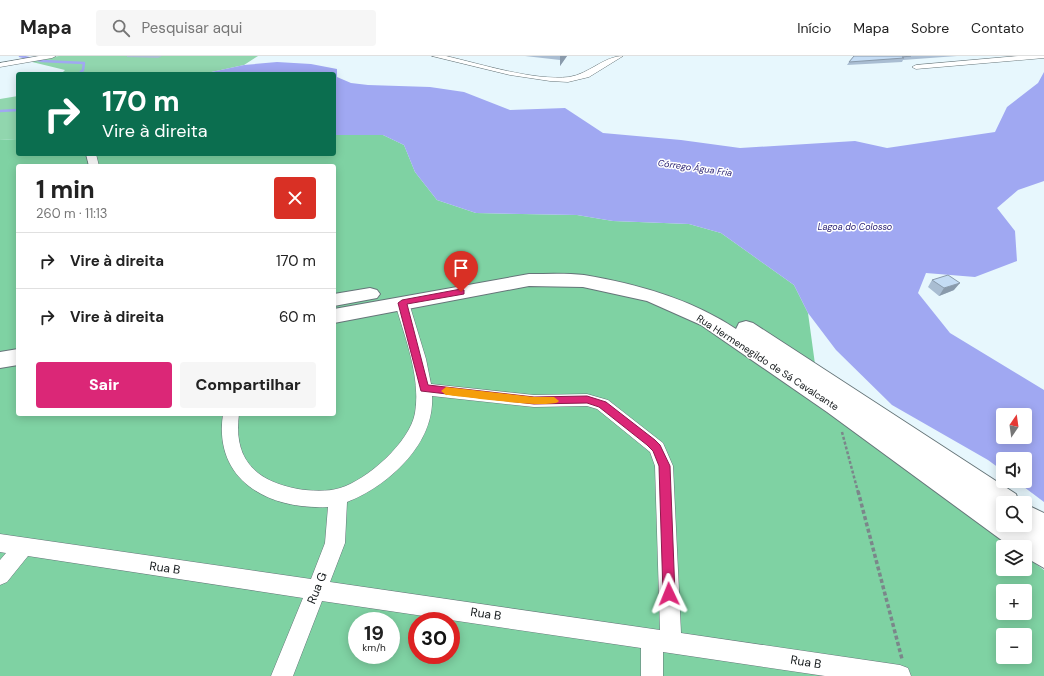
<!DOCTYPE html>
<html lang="pt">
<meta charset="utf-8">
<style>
body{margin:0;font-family:"DM Sans",sans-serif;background:#f6f6f6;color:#222;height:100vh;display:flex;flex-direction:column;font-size:15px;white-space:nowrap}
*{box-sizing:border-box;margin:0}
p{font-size:13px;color:#767676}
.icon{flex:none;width:22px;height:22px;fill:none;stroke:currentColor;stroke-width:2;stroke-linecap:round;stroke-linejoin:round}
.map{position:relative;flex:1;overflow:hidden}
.side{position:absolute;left:16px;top:108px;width:320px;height:252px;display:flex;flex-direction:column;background:#fff;border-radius:4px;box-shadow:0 2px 10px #0003}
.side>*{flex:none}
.hud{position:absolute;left:16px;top:16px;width:320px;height:84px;border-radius:4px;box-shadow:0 2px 10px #0003;background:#0b6e4f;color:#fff;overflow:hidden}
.needle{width:26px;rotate:13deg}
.buttons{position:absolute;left:996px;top:352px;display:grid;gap:8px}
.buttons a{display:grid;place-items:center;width:36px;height:36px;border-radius:4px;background:#fff;box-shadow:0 2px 10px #0003;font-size:20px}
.speed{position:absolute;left:348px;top:556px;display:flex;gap:8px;font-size:20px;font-weight:700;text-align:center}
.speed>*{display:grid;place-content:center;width:52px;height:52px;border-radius:50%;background:#fff;box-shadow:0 2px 10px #0003;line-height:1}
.speed small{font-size:10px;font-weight:400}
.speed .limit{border:6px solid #d22;background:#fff;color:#111}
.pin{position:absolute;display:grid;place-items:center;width:34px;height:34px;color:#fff;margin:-41px -17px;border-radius:50% 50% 50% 0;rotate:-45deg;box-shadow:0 0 4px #0007}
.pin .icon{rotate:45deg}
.me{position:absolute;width:44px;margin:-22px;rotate:358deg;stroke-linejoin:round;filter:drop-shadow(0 0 3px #0008)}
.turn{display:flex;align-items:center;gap:14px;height:84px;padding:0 20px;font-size:18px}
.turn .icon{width:52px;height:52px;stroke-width:2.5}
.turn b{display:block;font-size:28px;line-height:34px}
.round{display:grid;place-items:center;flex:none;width:42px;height:42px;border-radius:4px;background:#f6f6f6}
.overview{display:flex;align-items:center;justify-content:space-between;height:68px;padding:0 20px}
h1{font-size:24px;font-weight:800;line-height:30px}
.primary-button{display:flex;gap:8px;margin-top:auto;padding:8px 20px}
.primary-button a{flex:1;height:46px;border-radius:4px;background:#db2777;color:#fff;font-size:16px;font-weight:800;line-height:46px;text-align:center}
.primary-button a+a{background:#f6f6f6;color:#222}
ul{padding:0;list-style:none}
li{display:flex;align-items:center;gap:12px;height:56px;padding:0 20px;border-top:1px solid #e0e0e0}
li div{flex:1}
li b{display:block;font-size:15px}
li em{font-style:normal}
header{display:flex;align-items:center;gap:24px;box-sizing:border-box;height:56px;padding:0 20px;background:#fff;border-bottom:1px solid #e0e0e0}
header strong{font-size:19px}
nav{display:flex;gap:22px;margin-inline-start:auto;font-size:14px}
.search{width:280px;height:36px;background:#f6f6f6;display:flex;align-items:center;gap:10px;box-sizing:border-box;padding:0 14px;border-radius:4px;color:#767676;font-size:15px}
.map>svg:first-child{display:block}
.green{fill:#91d6ae}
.forest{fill:#7fd2a3;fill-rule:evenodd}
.water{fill:#a0a8f2;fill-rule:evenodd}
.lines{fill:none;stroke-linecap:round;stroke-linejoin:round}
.stream{stroke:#a0a8f2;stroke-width:2.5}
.street-casing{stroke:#667579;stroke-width:1}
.secondary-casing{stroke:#667579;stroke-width:2}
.path-far1{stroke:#7b868a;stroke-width:2.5;stroke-dasharray:3 2;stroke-linecap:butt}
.path{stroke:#7b868a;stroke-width:3.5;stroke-dasharray:4 2.5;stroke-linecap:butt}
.street{fill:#fff;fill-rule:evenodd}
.secondary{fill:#fff;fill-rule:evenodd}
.wall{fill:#a9bdd2}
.shaded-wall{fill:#899aab}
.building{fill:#c4dcf4;stroke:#899aab}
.route{fill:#db2777;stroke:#8e194d}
.slow{fill:#f59e0b}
.labels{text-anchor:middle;stroke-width:3;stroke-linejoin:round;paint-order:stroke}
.far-water-label{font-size:9px;font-style:italic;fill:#241b6f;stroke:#fff}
.street-label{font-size:10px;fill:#111618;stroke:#fff}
.near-street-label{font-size:12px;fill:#111618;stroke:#fff}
</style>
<header>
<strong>Mapa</strong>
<div class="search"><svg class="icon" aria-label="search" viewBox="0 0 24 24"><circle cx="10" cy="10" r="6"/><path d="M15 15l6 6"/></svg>Pesquisar aqui</div>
<nav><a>Início</a><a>Mapa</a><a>Sobre</a><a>Contato</a></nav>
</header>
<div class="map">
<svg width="1044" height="620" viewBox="0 0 1044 620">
<rect width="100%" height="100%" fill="#e7f7fd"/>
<!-- green -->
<path class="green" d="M59,0H258L244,9L202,18H61L65,14L28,5Z
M18,40V83L0,84V43Z"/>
<!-- forest -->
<path class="forest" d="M334,79H383L404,89L415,116L437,144L476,157L577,159L613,165L689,168L721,177L794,229L808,257L821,352L1012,491H1003V513H1025V500L1044,514V620H0V84L18,83V98H334ZM18,110H334V358H18ZM1003,535H1025V557H1003ZM357,565H391V599H357ZM417,565H451V599H417ZM1003,579H1025V601H1003Z"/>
<!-- water -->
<path class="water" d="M277,6L311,8L337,13V21L351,27L368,29L430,31L464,36L510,54L565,52L603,77L681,84L740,92L855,85L887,92L995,76L1007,51L1038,27L1044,16V125L1018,134L997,152L1015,175L1017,205L975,221L926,217L918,237L950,277L1044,334V446L1016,425H1025V403H1003V415L988,404L892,349L836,294L808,257L794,229L721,177L689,168L613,165L577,159L476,157L437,144L415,116L404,89L383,79H334V18H202L244,9ZM1003,359H1025V381H1003Z"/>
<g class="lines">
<!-- stream -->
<path class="stream" d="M20,0L42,5L84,7L83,14L79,18
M0,55L18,54"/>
<!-- street casing -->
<g class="street-casing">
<path id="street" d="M39,0H56L52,2L0,11V7Z
M432,0H446C481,8 534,25 569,21C589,18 604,0 623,0L589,21L568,26L550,25L510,19Z
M1018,0H1044V2L916,13L912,11L916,9Z
M86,98H96L99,110H89Z
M402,243L407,244L409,247L426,303L431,328L534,339L587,338L608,344L663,387L673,410L681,577L900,609L908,612L911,620H825L663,596V620H641V592L322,545L293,620H271L303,542L28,500L7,526L0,529V504L6,497L0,496V478L311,523L325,487L328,451C269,454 213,425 223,358H239C233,403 255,425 298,433C311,435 327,436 340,432C367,424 410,386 415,357C421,321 405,282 395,247L397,244ZM432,340L534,351L587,350L597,353L650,396L655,410L660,574L330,526L345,487L347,446C388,430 435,388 432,340Z"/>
</g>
<!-- secondary casing -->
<g class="secondary-casing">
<path id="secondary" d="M529,218C547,218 567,217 584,219C638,228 691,243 736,273L739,267L746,265L753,267L1016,438L1019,447H1003V469H1025V448L1044,457V512L1025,501V491H1011L827,356L701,269L647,245L583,231L529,230L334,267V253Z
M370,232L377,234L380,238L377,242L334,250V238Z
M18,293V309L0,312V296Z"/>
</g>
<!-- path-far1 -->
<path class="path-far1" d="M842,376L858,436"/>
<!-- path -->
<path class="path" d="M858,435L902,603"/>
<!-- street -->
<use href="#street" class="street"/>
<!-- secondary -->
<use href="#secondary" class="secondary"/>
</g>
<!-- wall -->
<path class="wall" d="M127,0H162L158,2L127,1Z
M525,0H567L560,10V4Z
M854,0H957L903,4L902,6L847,9L849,6Z
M932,224L954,234L939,240L928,231Z"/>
<!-- shaded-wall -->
<path class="shaded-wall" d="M560,0H567L560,10Z
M960,227L954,234L939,240L944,232Z"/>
<!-- building -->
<path class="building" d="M854,0H911L902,1L904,2L849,6Z
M948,219L960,227L944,232L932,224Z"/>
<!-- route -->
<path class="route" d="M461,233L464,234V238L407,248L428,329L534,341L587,340L606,346L655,384L660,389L670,410L675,538L674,542L669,544L665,542L663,538L659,410L653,395L647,389L599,351L587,347L534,348L421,335L398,247L402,244Z"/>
<!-- slow -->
<path class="slow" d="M446,331L534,341H554L559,345C554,354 461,340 446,339L441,335Z"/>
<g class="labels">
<!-- far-water labels -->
<g class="far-water-label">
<text transform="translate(695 112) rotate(8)" y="3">Córrego Água Fria</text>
<text x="855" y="174">Lagoa do Colosso</text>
</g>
<!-- street labels -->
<g class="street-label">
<text transform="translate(768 306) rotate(33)" y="4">Rua Hermenegildo de Sá Cavalcante</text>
</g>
<!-- near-street labels -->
<g class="near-street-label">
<text transform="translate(165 512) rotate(8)" y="4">Rua B</text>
<text transform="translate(317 532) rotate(-68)" y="4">Rua G</text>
<text transform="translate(486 558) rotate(8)" y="4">Rua B</text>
<text transform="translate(806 606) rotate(9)" y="4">Rua B</text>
</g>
</g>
</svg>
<div class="buttons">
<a><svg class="needle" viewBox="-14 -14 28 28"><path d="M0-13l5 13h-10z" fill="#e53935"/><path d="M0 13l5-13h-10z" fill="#767676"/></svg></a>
<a><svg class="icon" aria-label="sound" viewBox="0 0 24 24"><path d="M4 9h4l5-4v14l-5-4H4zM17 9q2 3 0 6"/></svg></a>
<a><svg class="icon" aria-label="search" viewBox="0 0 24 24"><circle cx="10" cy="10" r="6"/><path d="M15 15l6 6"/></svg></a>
<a><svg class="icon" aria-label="layers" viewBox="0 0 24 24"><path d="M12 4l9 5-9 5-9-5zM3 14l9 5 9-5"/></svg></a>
<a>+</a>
<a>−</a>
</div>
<div class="speed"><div>19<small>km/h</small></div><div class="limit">30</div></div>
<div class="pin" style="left:461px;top:236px;background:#d93025"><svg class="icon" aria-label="arrive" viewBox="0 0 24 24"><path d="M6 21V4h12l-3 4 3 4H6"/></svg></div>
<svg class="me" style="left:669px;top:538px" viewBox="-20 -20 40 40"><path d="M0-17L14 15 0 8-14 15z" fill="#db2777" stroke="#fff" stroke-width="4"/></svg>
<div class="hud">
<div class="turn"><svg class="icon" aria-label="right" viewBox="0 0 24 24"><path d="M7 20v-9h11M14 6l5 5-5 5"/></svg><div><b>170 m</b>Vire à direita</div></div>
</div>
<section class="side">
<div class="overview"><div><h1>1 min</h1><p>260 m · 11:13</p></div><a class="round" style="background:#d93025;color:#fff"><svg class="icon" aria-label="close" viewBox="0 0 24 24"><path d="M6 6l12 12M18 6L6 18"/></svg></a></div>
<ul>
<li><svg class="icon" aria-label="right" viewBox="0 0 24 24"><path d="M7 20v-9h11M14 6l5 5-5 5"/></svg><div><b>Vire à direita</b></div><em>170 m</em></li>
<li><svg class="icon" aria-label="right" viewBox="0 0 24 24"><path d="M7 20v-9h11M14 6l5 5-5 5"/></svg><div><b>Vire à direita</b></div><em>60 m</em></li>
</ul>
<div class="primary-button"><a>Sair</a><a>Compartilhar</a></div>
</section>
</div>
